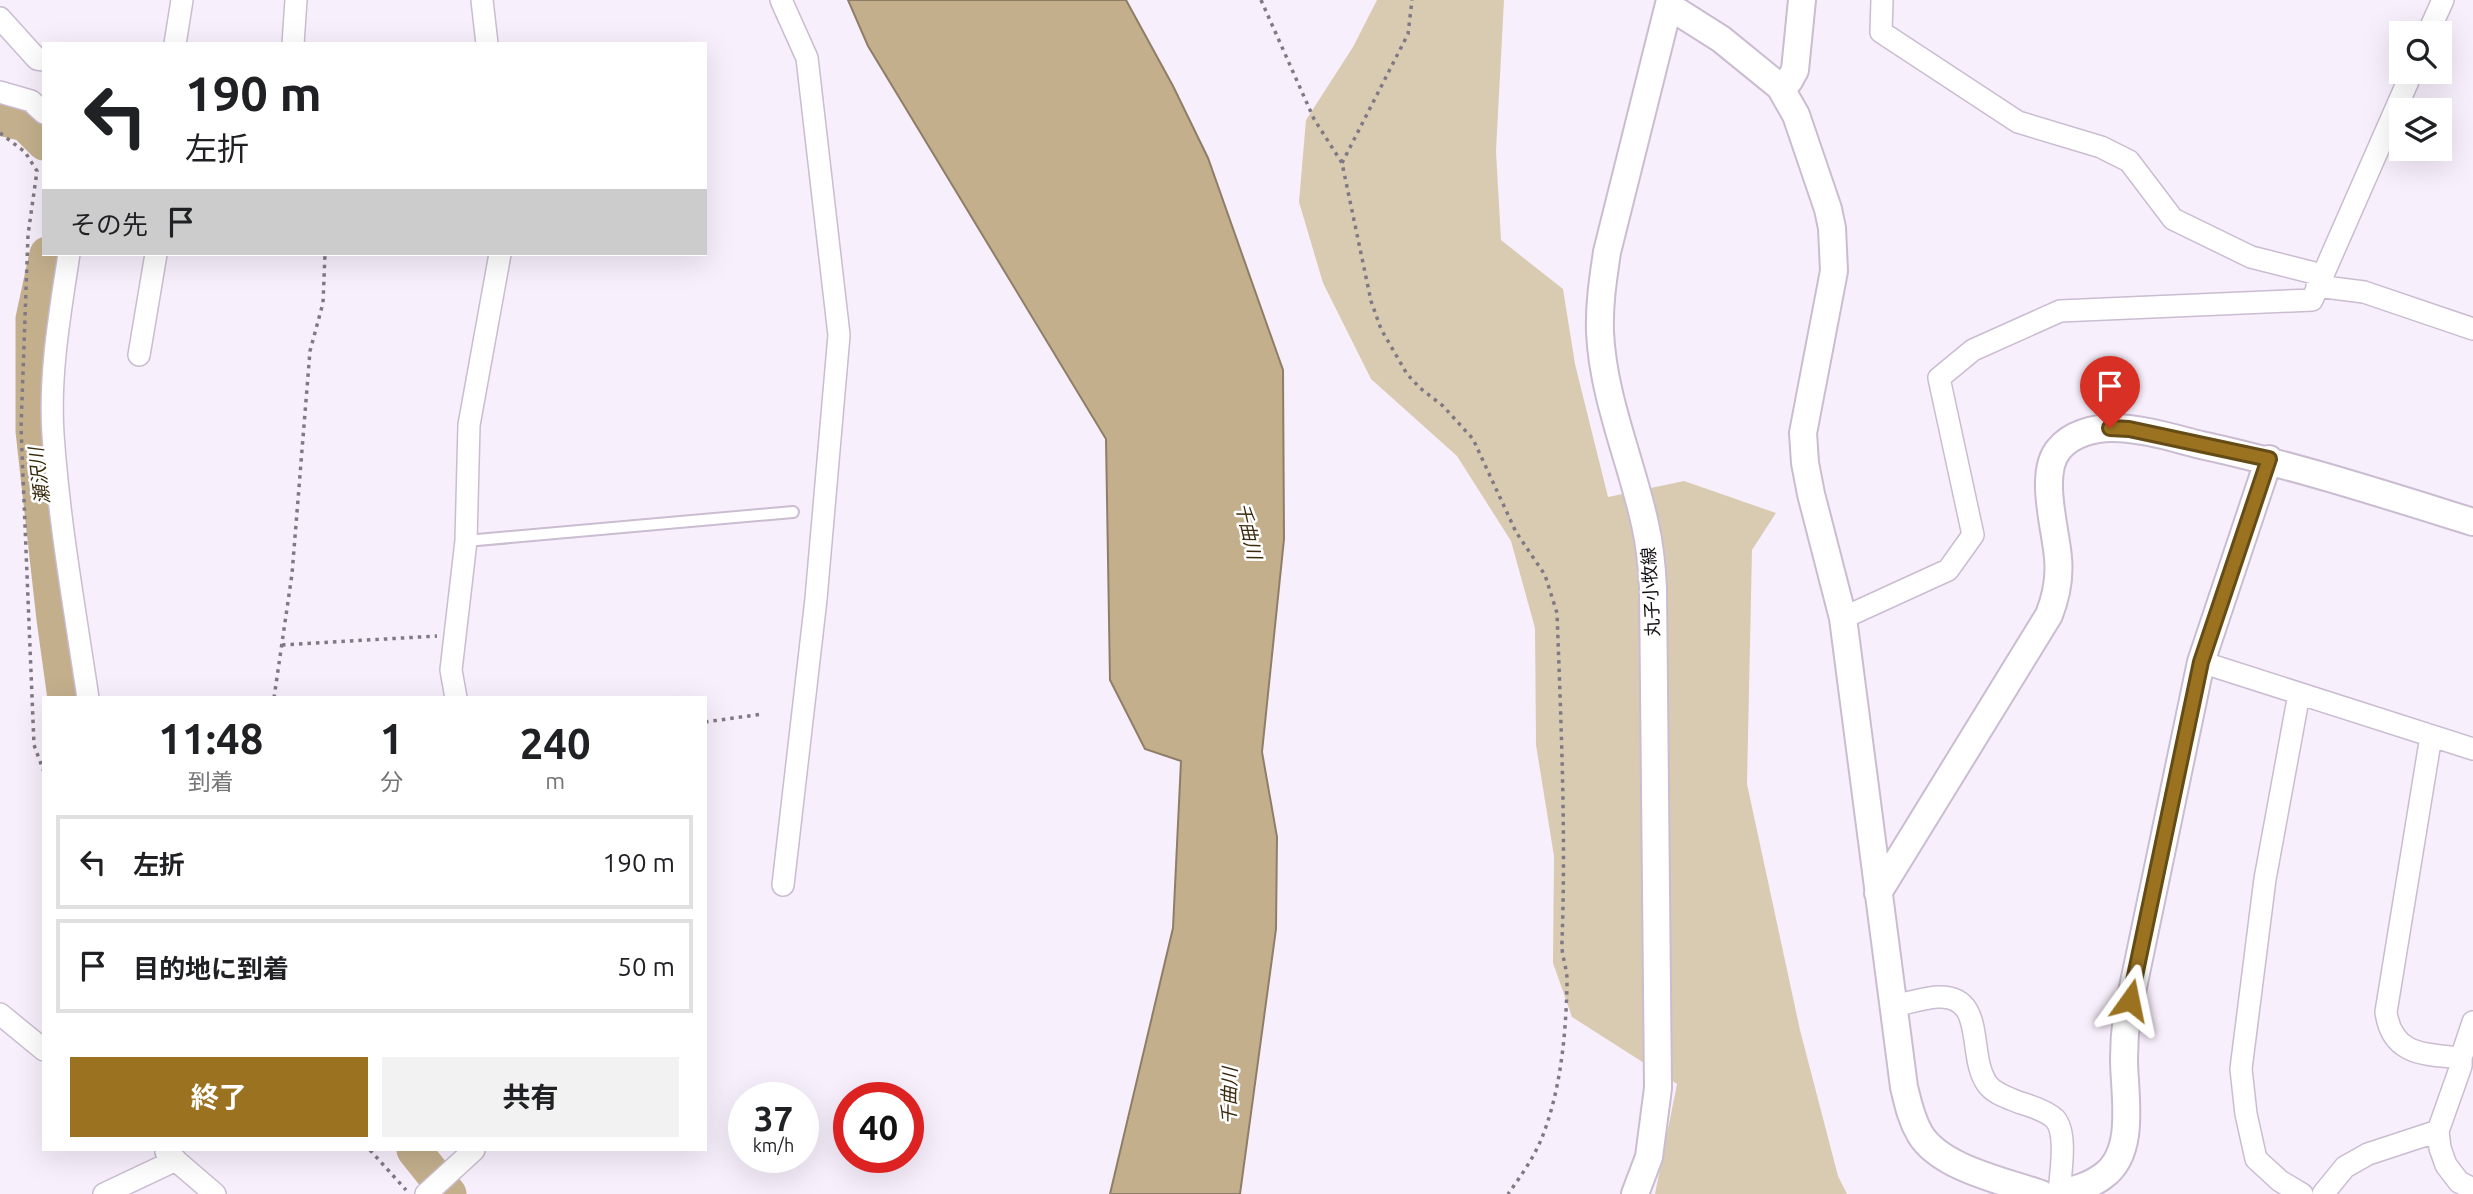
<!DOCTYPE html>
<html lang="ja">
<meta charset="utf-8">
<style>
body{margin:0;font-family:Ubuntu,"Noto Sans JP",sans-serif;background:#f2f2f2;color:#202124;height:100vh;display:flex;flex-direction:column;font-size:26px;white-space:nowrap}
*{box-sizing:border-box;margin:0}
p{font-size:23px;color:#757577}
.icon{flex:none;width:38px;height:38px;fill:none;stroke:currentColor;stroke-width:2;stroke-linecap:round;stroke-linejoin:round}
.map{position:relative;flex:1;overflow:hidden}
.details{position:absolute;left:42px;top:696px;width:665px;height:455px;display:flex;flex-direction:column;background:#fff;border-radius:0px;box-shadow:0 7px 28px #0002}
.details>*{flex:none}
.guide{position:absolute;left:42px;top:42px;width:665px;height:214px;border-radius:0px;box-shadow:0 7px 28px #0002;background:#fff;color:#202124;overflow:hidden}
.buttons{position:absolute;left:2389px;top:21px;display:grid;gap:14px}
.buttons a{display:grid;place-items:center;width:63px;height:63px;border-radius:0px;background:#fff;box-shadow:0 7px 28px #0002;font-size:35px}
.speed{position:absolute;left:728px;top:1082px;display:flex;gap:14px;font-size:35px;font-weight:700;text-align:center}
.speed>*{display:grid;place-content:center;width:91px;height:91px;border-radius:50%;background:#fff;box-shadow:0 7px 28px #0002;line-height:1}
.speed small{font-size:18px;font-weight:400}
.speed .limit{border:10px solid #d22;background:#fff;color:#111}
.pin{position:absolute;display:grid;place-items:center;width:60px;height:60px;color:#fff;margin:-72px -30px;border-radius:50% 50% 50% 0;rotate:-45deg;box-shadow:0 0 7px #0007}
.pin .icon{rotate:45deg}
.me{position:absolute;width:77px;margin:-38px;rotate:12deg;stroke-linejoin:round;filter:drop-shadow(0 0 5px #0008)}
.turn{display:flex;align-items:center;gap:24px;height:147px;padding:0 28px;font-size:32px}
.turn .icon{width:91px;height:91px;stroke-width:2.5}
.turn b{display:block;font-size:49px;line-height:60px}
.then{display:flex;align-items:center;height:66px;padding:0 28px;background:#0003;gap:14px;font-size:26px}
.eta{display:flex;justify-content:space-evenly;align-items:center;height:119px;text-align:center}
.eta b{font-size:42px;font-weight:700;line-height:49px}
.cta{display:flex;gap:14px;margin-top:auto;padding:14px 28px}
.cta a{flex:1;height:80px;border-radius:0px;background:#9b7320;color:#fff;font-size:28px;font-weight:700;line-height:80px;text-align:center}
.cta a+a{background:#f2f2f2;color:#202124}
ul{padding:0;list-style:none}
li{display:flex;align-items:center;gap:21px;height:94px;margin:0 14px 10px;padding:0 14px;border:4px solid #e0e0e0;border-radius:0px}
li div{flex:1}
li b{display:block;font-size:26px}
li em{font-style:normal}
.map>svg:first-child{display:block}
.green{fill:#d9cbb2}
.water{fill:#c3af8c;stroke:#8e7e68;stroke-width:2}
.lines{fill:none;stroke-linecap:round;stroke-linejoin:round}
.river{stroke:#c3af8c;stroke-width:35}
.service-casing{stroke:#cabcd1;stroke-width:14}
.minor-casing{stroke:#cabcd1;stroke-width:24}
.tertiary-casing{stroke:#cabcd1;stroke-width:30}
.path{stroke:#807983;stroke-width:3.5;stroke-dasharray:3.5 5;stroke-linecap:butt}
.service{stroke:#fff;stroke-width:10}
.minor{stroke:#fff;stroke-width:21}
.tertiary{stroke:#fff;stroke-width:26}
.route-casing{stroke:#654b15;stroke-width:18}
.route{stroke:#9b7320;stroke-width:12}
.labels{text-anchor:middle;stroke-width:5;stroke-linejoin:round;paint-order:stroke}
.street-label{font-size:18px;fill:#120d14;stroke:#fff}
.water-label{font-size:19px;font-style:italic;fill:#3b2b0d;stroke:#fff}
</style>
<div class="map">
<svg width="2473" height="1194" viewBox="0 0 2473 1194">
<rect width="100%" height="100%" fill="#f8effc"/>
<!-- green -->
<path class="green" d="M1377,0H1504L1496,151L1501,240L1563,289L1575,364L1608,497L1684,481L1776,513L1752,550L1747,784L1800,1030L1838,1176L1847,1194H1655L1677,1084L1572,1017L1553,963L1554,856L1536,745L1535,628L1511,541L1457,456L1371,379L1323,283L1299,202L1306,120L1353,47Z"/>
<!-- water -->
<path class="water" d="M848,0H1126L1173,86L1208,158L1283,370L1284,539L1262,752L1277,837L1276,929L1240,1194H1110L1173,928L1181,761L1145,749L1110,680L1106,439L868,46Z"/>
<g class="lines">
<!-- river -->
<path class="river" d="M0,118L25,124L44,143
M47,254L33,319V431L54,619L65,698
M414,1150L449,1194"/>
<!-- service casing -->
<g class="service-casing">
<path id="service" d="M466,541L793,512"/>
</g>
<!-- minor casing -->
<g class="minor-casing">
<path id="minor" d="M482,0L487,44
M781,0L807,58L839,335L816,599L783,885
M1882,0L1881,32L2018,122L2101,147L2129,161L2173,219L2251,257L2322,275
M0,18L37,59L44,60
M2428,33L2443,0
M175,44L182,0
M293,44L296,0
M0,92L31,101L44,113
M69,254C60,313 49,374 53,434C59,522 75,611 88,698
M2317,286L2364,292L2473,329
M139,355L156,254
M1843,618L1948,570L1973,535L1939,378L1973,350L2060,311L2312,300L2412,72
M2201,662L2473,749
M2299,694L2265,879L2241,1069L2246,1114L2256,1159L2280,1181L2302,1194
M456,698L451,670L466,541L469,425L500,254
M2431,736L2386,1012C2392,1056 2425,1054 2461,1058
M1894,1006C1908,1003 1923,998 1937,997C1988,994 1966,1057 1988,1085C1995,1094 2010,1099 2021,1103C2031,1106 2048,1112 2055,1119C2068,1134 2060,1175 2059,1194
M0,1014L44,1050
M2473,1022L2461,1058V1066L2438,1131L2440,1148L2446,1165L2459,1182L2473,1189
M166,1152L215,1194
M104,1194L176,1160
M426,1194L474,1150
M2323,1194L2345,1167L2368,1154L2438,1131"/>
</g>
<!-- tertiary casing -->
<g class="tertiary-casing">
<path id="tertiary" d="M1669,6L1721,39L1780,87L1796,115L1828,209L1832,228L1834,271L1803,433L1805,463L1811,494L1843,618L1904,1087C1908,1103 1911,1119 1920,1134C1940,1168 2004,1181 2041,1194
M1780,87L1789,81L1795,70L1802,0
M1878,893L2049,615C2056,597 2060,578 2058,558C2056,529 2038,473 2059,449C2071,434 2094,428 2112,428C2142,428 2173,438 2201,445C2293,465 2383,494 2473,522
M1635,1194L1649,1157L1658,1088L1653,588C1652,567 1650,546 1645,524C1631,460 1603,398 1600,332C1599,305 1603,279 1607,252L1670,0
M2058,1194C2074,1190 2090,1186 2103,1176C2137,1152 2124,1094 2124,1059C2124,1045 2125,1030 2127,1016L2201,662L2269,459"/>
</g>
<!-- path -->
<path class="path" d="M1261,0L1314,119L1342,163L1371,301L1381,329L1407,374L1420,388L1443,406L1473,439L1516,532L1545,575L1557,613C1561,722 1566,833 1562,942C1561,956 1568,969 1567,984C1566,1033 1561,1088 1543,1135C1535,1156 1521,1176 1508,1194
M0,133L25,152L37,171L28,235L21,428L34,745L44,772
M1342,163L1408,34L1412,0
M282,645L437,636
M274,698L292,574L310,351L323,303L325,254
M705,722L763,714
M370,1150L406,1190"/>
<!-- service -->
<use href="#service" class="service"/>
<!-- minor -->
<use href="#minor" class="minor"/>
<!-- tertiary -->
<use href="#tertiary" class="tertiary"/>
</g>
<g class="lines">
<!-- route casing -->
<g class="route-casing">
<path id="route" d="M2110,428L2129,429L2269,459L2201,662L2130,1000"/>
</g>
<!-- route -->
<use href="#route" class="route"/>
</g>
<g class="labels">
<!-- street labels -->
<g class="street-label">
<text transform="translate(1651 592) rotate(-93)" y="6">丸子小牧線</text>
</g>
<!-- water labels -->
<g class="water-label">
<text transform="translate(39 476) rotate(-97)" y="7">瀬沢川</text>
<text transform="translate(1249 531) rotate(77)" y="7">千曲川</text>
<text transform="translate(1229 1096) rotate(-89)" y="7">千曲川</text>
</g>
</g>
</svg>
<div class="buttons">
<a><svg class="icon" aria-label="search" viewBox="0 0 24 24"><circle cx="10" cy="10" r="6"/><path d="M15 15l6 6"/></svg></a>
<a><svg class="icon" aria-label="layers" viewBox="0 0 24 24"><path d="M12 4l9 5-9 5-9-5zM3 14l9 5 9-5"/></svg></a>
</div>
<div class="speed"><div>37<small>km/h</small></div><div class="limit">40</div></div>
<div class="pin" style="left:2110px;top:428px;background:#d93025"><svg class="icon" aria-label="arrive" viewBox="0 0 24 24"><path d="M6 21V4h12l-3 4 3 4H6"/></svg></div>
<svg class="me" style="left:2130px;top:1000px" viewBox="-20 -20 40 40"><path d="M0-17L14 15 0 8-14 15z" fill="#9b7320" stroke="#fff" stroke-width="4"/></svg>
<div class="guide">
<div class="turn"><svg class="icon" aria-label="left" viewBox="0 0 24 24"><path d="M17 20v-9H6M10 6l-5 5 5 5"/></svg><div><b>190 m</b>左折</div></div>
<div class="then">その先<svg class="icon" aria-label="arrive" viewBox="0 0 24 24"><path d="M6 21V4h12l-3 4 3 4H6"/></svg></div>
</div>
<section class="details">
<div class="eta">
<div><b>11:48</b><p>到着</p></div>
<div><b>1</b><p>分</p></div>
<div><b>240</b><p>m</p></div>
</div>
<ul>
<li><svg class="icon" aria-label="left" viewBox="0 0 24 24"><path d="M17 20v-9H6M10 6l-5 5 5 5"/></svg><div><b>左折</b></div><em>190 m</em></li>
<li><svg class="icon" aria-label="arrive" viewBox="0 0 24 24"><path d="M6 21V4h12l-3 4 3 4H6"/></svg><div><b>目的地に到着</b></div><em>50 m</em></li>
</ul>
<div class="cta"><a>終了</a><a>共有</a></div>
</section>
</div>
